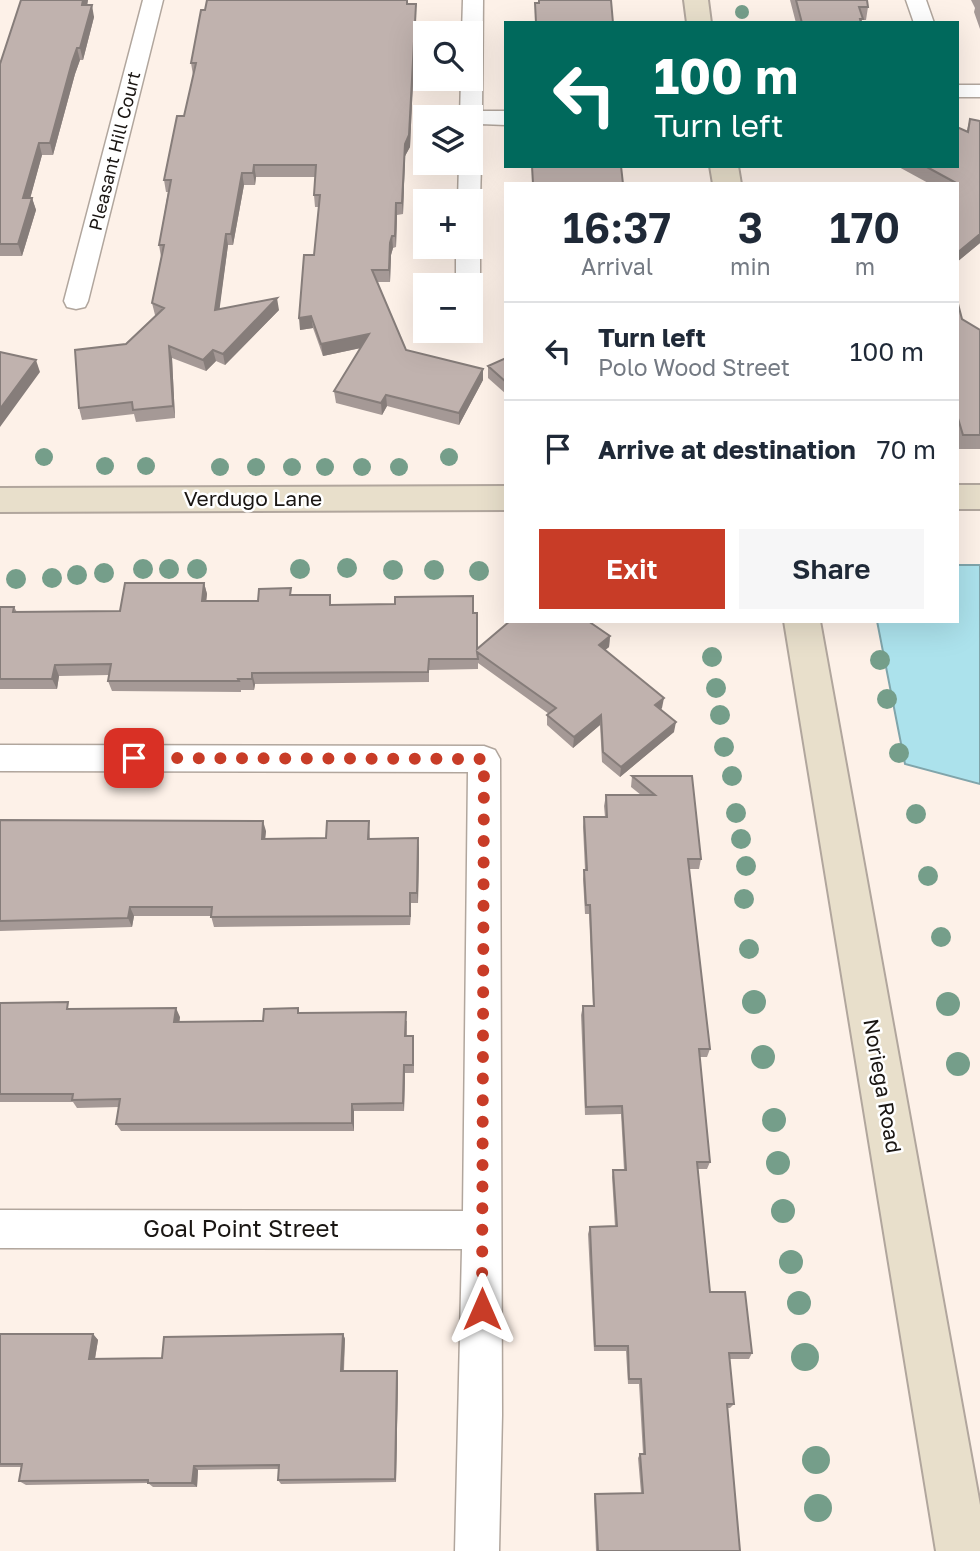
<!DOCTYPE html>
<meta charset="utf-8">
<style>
body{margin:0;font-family:"Golos Text",sans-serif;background:#f6f6f7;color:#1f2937;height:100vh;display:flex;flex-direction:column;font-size:26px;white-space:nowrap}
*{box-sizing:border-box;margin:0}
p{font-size:23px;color:#747a83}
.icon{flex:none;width:38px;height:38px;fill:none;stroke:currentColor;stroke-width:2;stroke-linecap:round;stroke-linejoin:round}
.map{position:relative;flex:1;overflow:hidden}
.side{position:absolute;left:504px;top:182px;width:455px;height:441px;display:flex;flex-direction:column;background:#fff;border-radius:0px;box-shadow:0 7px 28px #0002}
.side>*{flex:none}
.hud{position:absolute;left:504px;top:21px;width:455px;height:147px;border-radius:0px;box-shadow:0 7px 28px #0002;background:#00695c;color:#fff;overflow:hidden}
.fabs{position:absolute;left:413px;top:21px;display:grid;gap:14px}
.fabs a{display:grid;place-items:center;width:70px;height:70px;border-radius:0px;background:#fff;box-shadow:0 7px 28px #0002;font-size:35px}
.pin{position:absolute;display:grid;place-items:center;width:60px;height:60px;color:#fff;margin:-30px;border-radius:14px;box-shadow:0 4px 10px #0006}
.me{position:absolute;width:77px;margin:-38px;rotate:0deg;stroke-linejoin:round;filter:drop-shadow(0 0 5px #0008)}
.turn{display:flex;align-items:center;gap:24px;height:147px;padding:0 35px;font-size:32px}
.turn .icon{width:91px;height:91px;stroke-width:2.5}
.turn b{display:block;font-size:49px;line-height:60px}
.eta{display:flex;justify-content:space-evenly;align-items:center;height:119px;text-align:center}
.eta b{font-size:42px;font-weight:600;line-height:49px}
.button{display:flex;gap:14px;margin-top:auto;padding:14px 35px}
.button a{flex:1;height:80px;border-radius:0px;background:#c83c27;color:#fff;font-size:28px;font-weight:600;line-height:80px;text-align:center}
.button a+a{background:#f6f6f7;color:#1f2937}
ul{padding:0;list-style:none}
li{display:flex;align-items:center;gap:21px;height:98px;padding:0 35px;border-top:2px solid #e0e1e3}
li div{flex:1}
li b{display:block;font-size:26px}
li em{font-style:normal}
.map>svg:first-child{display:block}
.water{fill:#ace2ec;stroke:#80a5ab;stroke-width:2}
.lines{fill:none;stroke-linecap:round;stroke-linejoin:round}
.street-casing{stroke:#b1a69d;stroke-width:3}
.secondary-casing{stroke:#b1a69d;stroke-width:4}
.street{fill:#fff;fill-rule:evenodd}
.secondary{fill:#e8dfcb;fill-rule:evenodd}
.tree{fill:#759e8a}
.wall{fill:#a59996}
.shaded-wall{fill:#867d7a}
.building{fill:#c0b2ae;stroke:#867d7a;stroke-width:2}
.route{stroke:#c83c27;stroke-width:12;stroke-dasharray:0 21.6}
.labels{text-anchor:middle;stroke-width:5;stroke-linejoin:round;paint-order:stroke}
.far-street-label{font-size:18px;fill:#1a1613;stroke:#fff}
.street-label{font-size:21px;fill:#1a1613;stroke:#fff}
.near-street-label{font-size:24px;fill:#1a1613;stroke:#fff}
</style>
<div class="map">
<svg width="980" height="1551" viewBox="0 0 980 1551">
<rect width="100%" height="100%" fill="#fdf1e8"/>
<!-- water -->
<path class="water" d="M957,565H980V784L905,764L877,621H957Z"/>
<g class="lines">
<!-- street casing -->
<g class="street-casing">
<path id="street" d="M143,0H163L88,301L85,307L76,309L67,307L64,301Z
M463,0H483L482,111H506V125L480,124L471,128V117H460L461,79H471V33H462Z
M906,0H926L934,23H914Z
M957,85H980V97H957Z
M471,156L478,158L481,163L480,201L477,206L471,207V201H458L459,163H471Z
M471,240L476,242L480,247V285L477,290L471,292V285H456V247H471Z
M0,745L484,746L495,750L500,759L502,1415L499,1551H455L462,1249L0,1248V1210L463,1211L468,772L0,771Z"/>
</g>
<!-- secondary casing -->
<g class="secondary-casing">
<path id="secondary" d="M684,0H708L711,23H687Z
M710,166H738L741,184H713Z
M957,485H980V509H957Z
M506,486V510L0,512V488Z
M784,621H820L980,1505V1551H936Z"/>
</g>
<!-- street -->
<use href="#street" class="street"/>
<!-- secondary -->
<use href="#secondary" class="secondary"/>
</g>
<!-- trees -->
<g class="tree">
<circle cx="742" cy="12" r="7"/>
<circle cx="44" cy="457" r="9"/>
<circle cx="449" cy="457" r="9"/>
<circle cx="105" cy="466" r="9"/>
<circle cx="146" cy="466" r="9"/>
<circle cx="220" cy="467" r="9"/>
<circle cx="256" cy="467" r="9"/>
<circle cx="292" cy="467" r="9"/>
<circle cx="325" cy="467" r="9"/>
<circle cx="362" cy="467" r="9"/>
<circle cx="399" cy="467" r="9"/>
<circle cx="347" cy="568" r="10"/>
<circle cx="143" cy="569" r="10"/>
<circle cx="169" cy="569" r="10"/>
<circle cx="197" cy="569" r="10"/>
<circle cx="300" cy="569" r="10"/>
<circle cx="393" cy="570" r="10"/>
<circle cx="434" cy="570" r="10"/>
<circle cx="479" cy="571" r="10"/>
<circle cx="104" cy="573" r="10"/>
<circle cx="77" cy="575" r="10"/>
<circle cx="52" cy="578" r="10"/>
<circle cx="16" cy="579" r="10"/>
<circle cx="712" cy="657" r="10"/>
<circle cx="880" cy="660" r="10"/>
<circle cx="716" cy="688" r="10"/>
<circle cx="887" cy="699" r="10"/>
<circle cx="720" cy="715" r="10"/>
<circle cx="724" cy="747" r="10"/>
<circle cx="899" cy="753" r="10"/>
<circle cx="732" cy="776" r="10"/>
<circle cx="736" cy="813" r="10"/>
<circle cx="916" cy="814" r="10"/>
<circle cx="741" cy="839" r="10"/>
<circle cx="746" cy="866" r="10"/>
<circle cx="928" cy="876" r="10"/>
<circle cx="744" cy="899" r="10"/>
<circle cx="941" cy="937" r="10"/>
<circle cx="749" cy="949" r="10"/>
<circle cx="754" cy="1002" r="12"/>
<circle cx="948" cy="1004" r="12"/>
<circle cx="763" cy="1057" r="12"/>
<circle cx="958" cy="1064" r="12"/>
<circle cx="774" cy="1120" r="12"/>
<circle cx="778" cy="1163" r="12"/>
<circle cx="783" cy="1211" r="12"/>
<circle cx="791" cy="1262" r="12"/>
<circle cx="799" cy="1303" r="12"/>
<circle cx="805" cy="1357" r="14"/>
<circle cx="816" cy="1460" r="14"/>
<circle cx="818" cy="1508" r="14"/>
</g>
<!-- wall -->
<path class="wall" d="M21,0H88L87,5L94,17L83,60H80L75,74L53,155H42L30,198H32L36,210L22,256H0V64Z
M790,0H867L868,7L866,20H862V23H796Z
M971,0H980V29L974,12L975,8Z
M408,4L416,15L410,147L405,156L403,214L397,215L396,247L393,248L391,255L390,282H377L406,350L483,380L459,425L387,406L382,415L336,403L334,391L361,348L323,356L313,328L300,330L314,255L319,207H315L314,195L315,177H256L255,185H244L233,245H228L219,309L279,310L225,365L216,361L206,371L172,358L175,418L136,422L134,414L82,420L79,408L126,344L156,315H155L152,303L161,257L159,245L168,192H166L164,180L184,116L193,75L191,63Z
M970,119L980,121V243L957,262L930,184L897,166H957Z
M957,300L962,319L980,330V449H958L957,447Z
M506,358V394L488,378V366Z
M204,583L207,594L206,601H258L292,595L332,605L473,613L477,649L610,636L609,647L605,650L662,708L661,709L674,732L620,777L602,762L600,725L573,748L547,725V715L549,714L478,663V669L429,670V682L255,684L254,690H241V692L112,691L108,681L109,675L59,676L57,689H0V607H14L17,612L120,611Z
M632,776H692L701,859L699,869H689L710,1049L707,1057H699L710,1162L707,1169H698L710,1292L752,1353L749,1359H729L734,1404L730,1408H727L740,1551H596L594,1497L595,1494L641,1493L638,1458L640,1454H643L639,1384H628L626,1351H594L588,1234L590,1227H615L612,1177L613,1170H624L621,1114L585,1115L581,1015L583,1006H593L589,914H585L583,879L584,870H585L583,827L584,817H605L604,806L606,795H641L631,787Z
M0,820L266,831L265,839L326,838L369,821L370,839L419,848L418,903H411L410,925L214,927L211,916H134L132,927L0,931Z
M0,1003L180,1017L179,1022L263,1021L299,1013L407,1021V1036L414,1044V1073H405L404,1111H354V1131H121L116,1124L119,1107L77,1108L73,1102H0Z
M0,1334H93L98,1340L95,1359L162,1358L343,1334L345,1339L344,1371L398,1376L396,1482L281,1484L278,1480L279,1469L198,1470L197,1487H153L148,1483L26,1485L19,1481L21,1467H0Z"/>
<!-- shaded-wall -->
<path class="shaded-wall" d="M83,0H88L85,17L82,5Z
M416,4V15L410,147L405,156L403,214L402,203L405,144Z
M92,5L94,17L83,60L80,48Z
M77,48L80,60L75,74L53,155L50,143L72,62Z
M39,143L42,155L27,210L23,198Z
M254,165L256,177L255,185L253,173Z
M242,173L244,185L233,245L231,234Z
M32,198L36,210L22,256L18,244Z
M396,203L397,215L396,247L395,236Z
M226,234L228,245L218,321L215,310Z
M980,234V243L957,262V253Z
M392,236L393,248L391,255L390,282L389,270L390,243Z
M277,298L279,310L225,365L223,354Z
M311,316L313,328L300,330L299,318Z
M369,334L370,346L323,356L321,344Z
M169,346L172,358L175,418L173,406Z
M213,350L216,361L206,371L203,360Z
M36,360L40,372L0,427V409Z
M483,369V380L459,425V413Z
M386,395L387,406L382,415L381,403Z
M204,583L207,594L205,612L202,601Z
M610,636L609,647L598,656L599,645Z
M55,665L59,676L57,689L52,679Z
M252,673L255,684L254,690L252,679Z
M664,698L662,708L654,715L655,705Z
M601,715L600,725L573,748L574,737Z
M676,722L674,732L620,777L621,767Z
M263,821L266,831L264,849L262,839Z
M418,838L419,848L418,903L417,893Z
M410,893L411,903L410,925Z
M130,907L134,916L132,927L128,918Z
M176,1008L180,1017L178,1031L174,1022Z
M404,1065L405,1073L404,1111L403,1103Z
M352,1104L354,1111V1131L352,1123Z
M93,1334L98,1340L94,1364L89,1359Z
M343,1334L345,1339L343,1376L341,1371Z
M397,1371L398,1376L396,1482L395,1479Z
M194,1466L198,1470L197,1487L192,1483Z"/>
<!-- building -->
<path class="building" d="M21,0H83L82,5H92L80,48H77L72,62L50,143H39L23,198H32L18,244H0V64Z
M207,0H407V4H416L409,135L405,144L402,203H396L395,236H392L390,243L389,270H372L406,350L483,369L459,413L386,395L381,403L334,391L369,334L321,344L311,316L299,318L304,255H314L320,195H314L316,165H254L253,173H242L231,234H226L215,310L277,298L223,354L213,350L203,360L169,346L173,406L133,410L132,402L79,408L75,350L126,344L164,308L152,303L164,245H159L171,180H164L177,116H184L196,63H191L201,10H205Z
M539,0H611L613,23H536L535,3H539Z
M796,0H867L868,7H859L863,19H860L861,23H802Z
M970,119L980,121V234L957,253V184H951H958L925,166H957V127L968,132Z
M532,166H621L623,184H533Z
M957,300L962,319L980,330V435H963L957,415Z
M0,352L36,360L0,409Z
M506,358V382L488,366Z
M125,583H204L202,601H258L259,589L291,588L290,595H330V605L395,604V597L473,596V613H477V649L510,621H588L610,636L599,645L664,698L655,705L676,722L621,767L603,752L601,715L574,737L547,715L556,708L477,652L478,659H429L428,672L252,673V679H238L239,681H108L111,664L55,665L52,679H0V607H14L13,612L120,611Z
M632,776H692L701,859H688L710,1049H699L710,1162H697L710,1292H745L752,1353H729L734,1404H727L740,1551H598L595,1494L643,1493L640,1454H645L641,1379H629L628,1346H595L590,1227L617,1226L613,1170H626L622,1106L586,1107L583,1006H594L590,905H586L584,870H587L584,817H607L606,795H655Z
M0,820L263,821L262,839L326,838L327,821H369L368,839L418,838L417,893H410V916L211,917L212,907H130L128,918L0,921Z
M68,1002L67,1009L176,1008L174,1022L263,1021L264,1009L298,1008V1013L406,1012L405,1036H413V1065H404L403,1103L352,1104V1123L116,1124L120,1099L72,1100L73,1094H0V1003Z
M0,1334H93L89,1359L162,1358L164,1337L343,1334L341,1371H397L395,1479L278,1480L279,1465L194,1466L192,1483H148V1480L19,1481L22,1464H0Z"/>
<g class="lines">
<!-- route -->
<path class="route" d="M134,758L484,759L482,1309"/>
</g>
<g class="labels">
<!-- far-street labels -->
<g class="far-street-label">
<text transform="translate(115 151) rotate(-76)" y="6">Pleasant Hill Court</text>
</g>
<!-- street labels -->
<g class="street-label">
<text x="253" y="506">Verdugo Lane</text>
<text transform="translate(882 1086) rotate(80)" y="7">Noriega Road</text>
</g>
<!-- near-street labels -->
<g class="near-street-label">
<text x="241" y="1237">Goal Point Street</text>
</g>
</g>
</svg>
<div class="fabs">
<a><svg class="icon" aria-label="search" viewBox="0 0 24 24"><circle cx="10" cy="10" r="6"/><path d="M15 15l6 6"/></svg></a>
<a><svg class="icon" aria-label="layers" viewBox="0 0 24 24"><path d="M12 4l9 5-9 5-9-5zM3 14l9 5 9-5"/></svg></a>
<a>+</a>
<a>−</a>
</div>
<div class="pin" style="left:134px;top:758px;background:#d93025"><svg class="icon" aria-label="arrive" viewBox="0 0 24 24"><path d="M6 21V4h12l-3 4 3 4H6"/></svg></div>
<svg class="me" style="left:482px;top:1309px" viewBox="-20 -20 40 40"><path d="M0-17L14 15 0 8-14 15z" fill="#c83c27" stroke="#fff" stroke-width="4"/></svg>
<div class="hud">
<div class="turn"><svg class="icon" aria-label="left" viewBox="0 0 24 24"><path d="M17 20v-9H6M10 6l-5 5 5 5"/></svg><div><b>100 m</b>Turn left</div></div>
</div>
<section class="side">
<div class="eta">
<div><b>16:37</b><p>Arrival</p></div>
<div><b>3</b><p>min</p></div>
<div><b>170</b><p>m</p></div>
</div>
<ul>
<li><svg class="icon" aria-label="left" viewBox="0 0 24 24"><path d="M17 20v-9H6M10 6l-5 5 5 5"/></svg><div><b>Turn left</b><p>Polo Wood Street</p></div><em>100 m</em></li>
<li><svg class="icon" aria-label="arrive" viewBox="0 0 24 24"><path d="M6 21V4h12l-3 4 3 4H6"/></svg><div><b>Arrive at destination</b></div><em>70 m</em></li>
</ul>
<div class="button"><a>Exit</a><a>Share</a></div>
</section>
</div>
